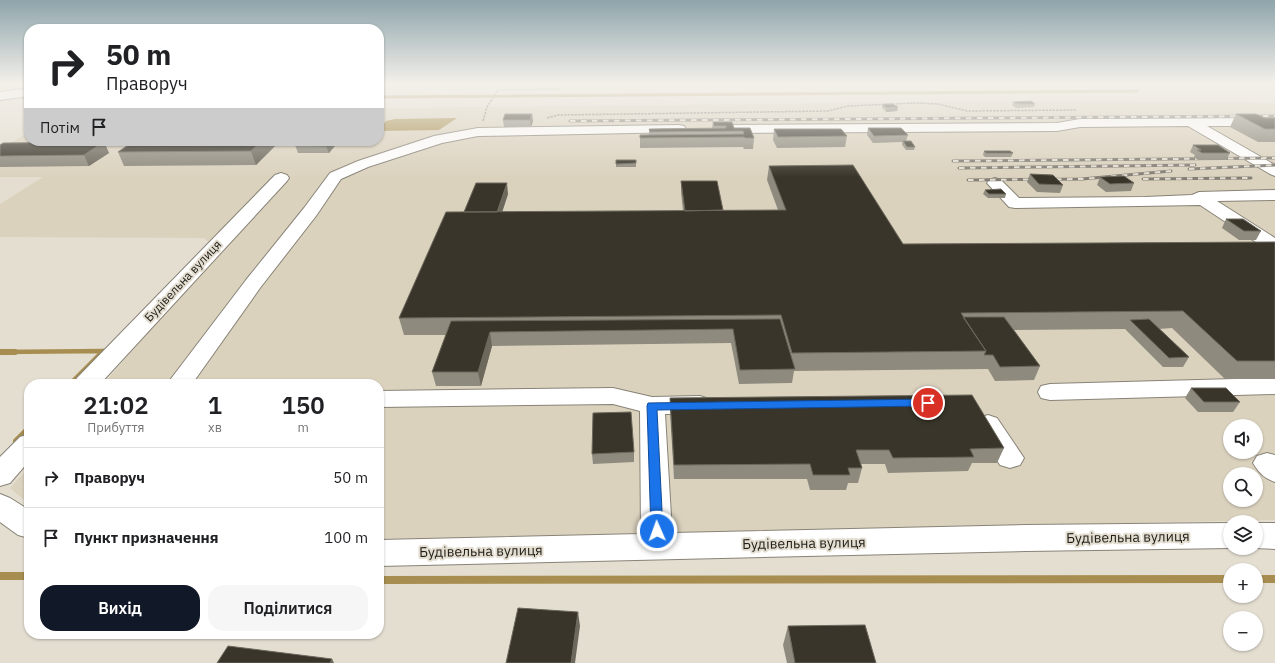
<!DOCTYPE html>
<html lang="uk">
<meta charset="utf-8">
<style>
body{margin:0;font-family:"IBM Plex Sans",sans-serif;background:#f6f6f6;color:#202124;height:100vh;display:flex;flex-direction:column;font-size:15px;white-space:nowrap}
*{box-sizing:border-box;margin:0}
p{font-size:13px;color:#757577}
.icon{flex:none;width:22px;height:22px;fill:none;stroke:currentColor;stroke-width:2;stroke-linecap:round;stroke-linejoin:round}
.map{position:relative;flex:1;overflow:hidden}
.sheet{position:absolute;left:24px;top:379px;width:360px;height:260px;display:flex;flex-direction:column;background:#fff;border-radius:16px;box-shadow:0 1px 3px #0004}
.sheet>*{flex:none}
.banner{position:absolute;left:24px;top:24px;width:360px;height:122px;border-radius:16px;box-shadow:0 1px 3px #0004;background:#fff;color:#202124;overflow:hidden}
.buttons{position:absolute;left:1223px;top:419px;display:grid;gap:8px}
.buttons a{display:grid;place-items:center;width:40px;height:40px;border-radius:50%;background:#fff;box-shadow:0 1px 3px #0004;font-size:20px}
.pin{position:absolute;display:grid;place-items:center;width:34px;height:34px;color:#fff;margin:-17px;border:2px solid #fff;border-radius:50%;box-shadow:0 1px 4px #0007}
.me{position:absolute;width:44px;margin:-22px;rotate:358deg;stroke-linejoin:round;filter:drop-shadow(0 0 3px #0008)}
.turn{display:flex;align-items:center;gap:14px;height:84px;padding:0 16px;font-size:18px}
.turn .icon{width:52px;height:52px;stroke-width:2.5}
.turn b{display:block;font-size:28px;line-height:34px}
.then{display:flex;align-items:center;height:38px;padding:0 16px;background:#0003;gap:8px;font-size:15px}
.eta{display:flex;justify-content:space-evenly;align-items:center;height:68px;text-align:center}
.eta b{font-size:24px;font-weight:600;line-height:28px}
.cta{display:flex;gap:8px;margin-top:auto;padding:8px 16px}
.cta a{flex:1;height:46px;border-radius:16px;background:#111827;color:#fff;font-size:16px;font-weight:600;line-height:46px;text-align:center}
.cta a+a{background:#f6f6f6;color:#202124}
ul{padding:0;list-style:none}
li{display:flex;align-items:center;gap:12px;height:60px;padding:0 16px;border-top:1px solid #e0e0e0}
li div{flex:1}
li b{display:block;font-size:15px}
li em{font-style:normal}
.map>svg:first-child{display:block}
.built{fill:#dbd2be;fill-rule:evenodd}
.water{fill:#a78e50}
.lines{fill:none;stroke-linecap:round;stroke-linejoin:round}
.stream-far3{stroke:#a78e50;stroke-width:3}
.stream-far2{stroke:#a78e50;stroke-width:4.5}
.stream-far1{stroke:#a78e50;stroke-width:6}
.stream{stroke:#a78e50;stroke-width:8}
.minor-casing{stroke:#888377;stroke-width:2}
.path{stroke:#827e75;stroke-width:1.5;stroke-dasharray:2.5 1;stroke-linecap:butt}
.minor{fill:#fff;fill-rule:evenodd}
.rail-casing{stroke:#837f76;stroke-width:3}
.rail{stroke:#e4ded1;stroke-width:2;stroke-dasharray:5.5;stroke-linecap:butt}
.wall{fill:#8e8a7e}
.shaded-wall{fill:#6c685c}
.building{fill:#39352a;stroke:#6c685c}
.route{fill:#1a73e8;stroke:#114b97}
.labels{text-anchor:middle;stroke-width:4;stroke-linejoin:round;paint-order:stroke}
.street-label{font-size:12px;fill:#1f1d18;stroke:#e4ded1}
.near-street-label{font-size:14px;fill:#1f1d18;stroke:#e4ded1}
</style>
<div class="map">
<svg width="1275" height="663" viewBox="0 0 1275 663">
<rect width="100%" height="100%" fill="#e4ded1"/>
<!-- built -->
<path class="built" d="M1027,101L1275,103V520L379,539V384H103L220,252L204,238L0,237V204L43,177H0V149L27,133H29V141H379V108ZM1230,426H1256V452H1230ZM1230,474H1256V500H1230Z
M29,467V504L10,488Z"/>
<!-- water -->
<path class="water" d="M457,118L439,130L379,131L386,121L395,119Z"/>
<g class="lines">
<!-- stream-far3 -->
<path class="stream-far3" d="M29,89L23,97H29
M379,97L1137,91"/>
<!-- stream-far2 -->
<path class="stream-far2" d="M0,352L104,351L102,353"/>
<!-- stream-far1 -->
<path class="stream-far1" d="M0,352H15
M71,384L103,352
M16,441L29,428"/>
<!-- stream -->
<path class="stream" d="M0,576H29
M1256,579H1275
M379,580L1230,579"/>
<!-- minor casing -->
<g class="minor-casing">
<path id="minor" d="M29,88V96L0,100V92Z
M1275,118V126H1207L1275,165V176L1270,174L1188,126L1080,127L1057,131L721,133L716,132L714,129L716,126L721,125L1057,123L1080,119Z
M679,125L684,126L686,129L684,132L478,136L442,143L368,167L341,179L316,216L260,288L192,384H167L246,280L304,208L330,173L358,161L434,136L478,128Z
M281,173L287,175L289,178L287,181L100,384H74L77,378L275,175Z
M995,178L1001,180L1019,198L1145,197L1192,195L1199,192L1275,190V200L1217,201L1275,238V252L1268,250L1200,205L1015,208L1009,207L987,183L989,180Z
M1275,378V394L1050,400L1041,398L1038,392L1041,386L1050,384Z
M613,388L652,397L700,396L709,399L713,405L709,411L700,414H665L672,533L1026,525L1230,523V548H1232L1026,551L379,566V540L641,534L640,411L613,404L379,407V391Z
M988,415L997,418L1024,458L1020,465L1010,468L1000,465L975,424L979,418Z
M29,434V461L10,483L0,486V457L20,437Z
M1267,453L1275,455V482C1264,478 1259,473 1253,463L1257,456Z
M0,494L10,498L29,510V538L18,535L0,522Z
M1256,523H1275V549L1254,548H1256Z"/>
</g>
<!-- path -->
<path class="path" d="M547,118L558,115L828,111L848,106L916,103L938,104L967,111L1076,110
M483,121L487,107L498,90L559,89"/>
<!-- minor -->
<use href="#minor" class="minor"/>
<!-- rail casing -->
<g class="rail-casing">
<path id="rail" d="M570,121L1275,116
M953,161L1275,158
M959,168L1195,165
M1189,169L1275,165
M1143,179L1251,178
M968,180L1082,179L1171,171"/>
</g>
<!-- rail -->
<use href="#rail" class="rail"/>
</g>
<!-- wall -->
<path class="wall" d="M1013,102L1035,104L1034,107L1016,108L1012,105Z
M882,105L898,107L897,111L886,112L882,108Z
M532,114L533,121L531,127H504L503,120Z
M1236,114L1265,118H1275V142H1258L1230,127Z
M713,122L734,128H750L754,138L753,149H744L743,147L640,148V135H649V129L712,128Z
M868,128L908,135L906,141L915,147L914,150H906L902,145V142L873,143L867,135Z
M774,129L847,136L845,147L777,148L773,140Z
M40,141H73L70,143L104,142L109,153L89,166L0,167V145L41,143Z
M113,141H280L256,165L124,166L118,152L130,143H114Z
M300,141H339L329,153H298L295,145Z
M1193,145L1230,153L1226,160H1198L1194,157L1195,155L1190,152Z
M984,151L1013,153L1011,157H985L983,155Z
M616,160H636V167H616Z
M769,166L903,244L1275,242V379H1225L1172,328L1159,329L1189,357L1183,367H1163L1125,329L1014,330L1040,366L1034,380L995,381L988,369L794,371L792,383L739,384L731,343L492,346L481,386H436L432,372L446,335H404L399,318L464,212L508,194L502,212L683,211L681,192V181L723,210H778L767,180Z
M1030,174L1063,185L1060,193L1037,192L1027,182Z
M1100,177L1134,183L1131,191L1106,192L1097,185Z
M985,190L1006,194L1005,198H988L983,194Z
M1226,219L1261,231L1256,240H1239L1222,228Z
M1191,388L1240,402L1233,412H1198L1185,398Z
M670,398L1004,448L997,463H972L968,471L888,473L885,464H861L862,468L858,483H848L846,490H810L807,479H674L670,412Z
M634,452V462L593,464L592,454Z
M788,626L876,663H787L783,645Z"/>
<!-- shaded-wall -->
<path class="shaded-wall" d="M898,107L897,111L886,112L887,108Z
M532,114L533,121L531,127L530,120Z
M66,141H73L67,144Z
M262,141H280L256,165L251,151Z
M331,141H339L329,153L326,146Z
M104,142L109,153L89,166L84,155Z
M507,183L508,194L497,228L496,216Z
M490,332L492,346L481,386L478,372Z
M578,612L580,626L575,663H571Z
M332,659L334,663H330Z"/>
<!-- building -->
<path class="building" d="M1031,101L1035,104H1017L1013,102Z
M886,104H893L898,107L887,108L882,105Z
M505,114H532L530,120H503Z
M1236,114H1256L1265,118H1275V129H1265Z
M713,122H732L734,128H750L754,138H745L744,137L640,138V135L744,134L743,131L650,132L649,129L726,128V126H714Z
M868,128H901L908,135L874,136Z
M774,129H841L847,136L778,137Z
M134,141H262L251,151L118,152Z
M300,141H331L326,146L295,145Z
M903,141H911L915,147H907Z
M104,142L84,155L0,156V145L3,143Z
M1193,145H1218L1230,153H1202L1197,150H1201Z
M984,151H1010L1013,153H986Z
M616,160H636V163L616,164Z
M853,165L903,244L1275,242V361H1237L1183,311L961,313L986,351L792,353L781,315L399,318L446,212L786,210L769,166Z
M1030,174L1053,175L1063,185L1039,184Z
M1124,176L1134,183L1110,184L1100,177Z
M681,181H717L723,210L685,211Z
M476,183H507L497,212H464Z
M1001,189L1006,194H989L985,190Z
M1226,219H1243L1261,231H1244Z
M963,317H1004L1040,366L1000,367L993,355H984L986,351Z
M780,319L795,369L740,370L733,329L490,332L478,372H432L451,321Z
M1149,319L1189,357L1169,358L1130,320Z
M1191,388H1226L1240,402H1204Z
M972,395L1004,448L970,449L974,457L893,458L889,450H856L862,468H848L850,475H813L810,464L674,465L670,398Z
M631,412L634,452L592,454L593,413Z
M518,608L578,612L571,663H506Z
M865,625L876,663H795L788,626Z
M228,646L332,659L330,663H217Z"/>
<!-- sky -->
<linearGradient id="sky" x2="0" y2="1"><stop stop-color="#8ea5ab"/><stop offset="0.47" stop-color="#f3f0ea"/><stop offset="1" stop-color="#f3f0ea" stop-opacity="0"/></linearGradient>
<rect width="1275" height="177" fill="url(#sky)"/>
<!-- route -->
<path class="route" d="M928,399L932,400L933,403L932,405L928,406L657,410L663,531L661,535L657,536L652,535L651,531L647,406L648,403Z"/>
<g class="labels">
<!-- street labels -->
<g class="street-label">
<text transform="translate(183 281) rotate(-47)" y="4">Будівельна вулиця</text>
</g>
<!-- near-street labels -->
<g class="near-street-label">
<text transform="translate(1128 537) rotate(-1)" y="5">Будівельна вулиця</text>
<text transform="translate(804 543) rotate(-1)" y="5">Будівельна вулиця</text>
<text transform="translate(481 551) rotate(-1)" y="5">Будівельна вулиця</text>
</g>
</g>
</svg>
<div class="buttons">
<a><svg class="icon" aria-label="sound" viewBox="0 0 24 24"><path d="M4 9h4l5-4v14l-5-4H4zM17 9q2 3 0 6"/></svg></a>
<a><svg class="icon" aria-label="search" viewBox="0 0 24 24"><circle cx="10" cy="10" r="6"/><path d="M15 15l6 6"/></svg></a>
<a><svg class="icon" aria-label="layers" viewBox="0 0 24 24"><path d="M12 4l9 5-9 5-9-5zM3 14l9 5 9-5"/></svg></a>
<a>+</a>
<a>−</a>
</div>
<div class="pin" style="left:928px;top:403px;background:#d93025"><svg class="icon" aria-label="arrive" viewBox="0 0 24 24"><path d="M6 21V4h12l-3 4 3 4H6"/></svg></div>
<svg class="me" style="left:657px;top:531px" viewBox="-20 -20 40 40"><circle r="17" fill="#1a73e8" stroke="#fff" stroke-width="3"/><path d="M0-11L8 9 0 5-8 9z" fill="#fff"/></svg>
<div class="banner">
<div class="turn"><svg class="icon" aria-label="right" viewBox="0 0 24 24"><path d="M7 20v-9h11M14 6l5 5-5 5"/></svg><div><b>50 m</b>Праворуч</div></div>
<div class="then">Потім<svg class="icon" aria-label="arrive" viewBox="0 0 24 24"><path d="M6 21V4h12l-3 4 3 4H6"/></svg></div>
</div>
<section class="sheet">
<div class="eta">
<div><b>21:02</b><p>Прибуття</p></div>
<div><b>1</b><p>хв</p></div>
<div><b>150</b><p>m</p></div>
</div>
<ul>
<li><svg class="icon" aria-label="right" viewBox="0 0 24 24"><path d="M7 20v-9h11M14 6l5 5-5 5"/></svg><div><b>Праворуч</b></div><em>50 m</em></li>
<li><svg class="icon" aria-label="arrive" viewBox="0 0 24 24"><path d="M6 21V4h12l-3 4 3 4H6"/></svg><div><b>Пункт призначення</b></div><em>100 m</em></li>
</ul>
<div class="cta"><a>Вихід</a><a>Поділитися</a></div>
</section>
</div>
